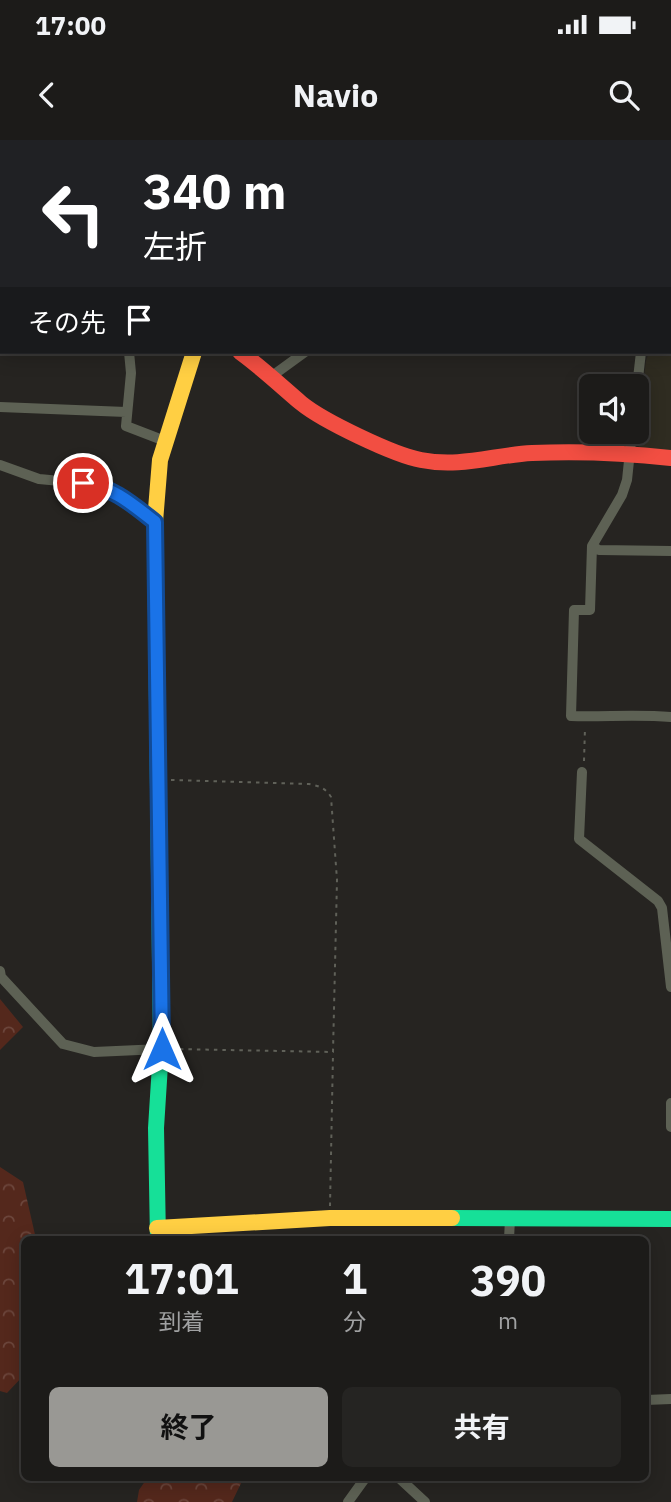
<!DOCTYPE html>
<html lang="ja">
<meta charset="utf-8">
<style>
body{margin:0;font-family:"IBM Plex Sans","Noto Sans JP",sans-serif;background:#252422;color:#f1f3f6;height:100vh;display:flex;flex-direction:column;font-size:26px;white-space:nowrap}
*{box-sizing:border-box;margin:0}
p{font-size:23px;color:#a0a1a2}
.icon{flex:none;width:38px;height:38px;fill:none;stroke:currentColor;stroke-width:2;stroke-linecap:round;stroke-linejoin:round}
.map{position:relative;flex:1;overflow:hidden}
.drawer{position:absolute;left:21px;top:1096px;width:628px;height:245px;display:flex;flex-direction:column;background:#1c1b19;border-radius:10px;box-shadow:0 4px 18px #0003,0 0 0 2px #3a3938}
.drawer>*{flex:none}
.hud{position:absolute;left:0px;top:0px;width:672px;height:214px;box-shadow:0 4px 18px #0003,0 0 0 2px #3a3938;background:#202124;color:#fff;overflow:hidden}
.tools{position:absolute;left:579px;top:234px;display:grid;gap:14px}
.tools a{display:grid;place-items:center;width:70px;height:70px;border-radius:10px;background:#1c1b19;box-shadow:0 4px 18px #0003,0 0 0 2px #3a3938;font-size:35px}
.pin{position:absolute;display:grid;place-items:center;width:60px;height:60px;color:#fff;margin:-30px;border:4px solid #fff;border-radius:50%;box-shadow:0 2px 7px #0007}
.me{position:absolute;width:77px;margin:-38px;rotate:0deg;stroke-linejoin:round;filter:drop-shadow(0 0 5px #0008)}
.turn{display:flex;align-items:center;gap:24px;height:147px;padding:0 28px;font-size:32px}
.turn .icon{width:91px;height:91px;stroke-width:2.5}
.turn b{display:block;font-size:49px;line-height:60px}
.then{display:flex;align-items:center;height:66px;padding:0 28px;background:#0003;gap:14px;font-size:26px}
.eta{display:flex;justify-content:space-evenly;align-items:center;height:119px;text-align:center}
.eta b{font-size:42px;font-weight:700;line-height:49px}
.primary-button{display:flex;gap:14px;margin-top:auto;padding:14px 28px}
.primary-button a{flex:1;height:80px;border-radius:10px;background:#999894;color:#111;font-size:28px;font-weight:700;line-height:80px;text-align:center}
.primary-button a+a{background:#252422;color:#f1f3f6}
.status{display:flex;justify-content:space-between;align-items:center;height:49px;padding:0 35px;background:#1c1b19;direction:ltr}
.status svg{height:19px;fill:currentColor}
header{display:flex;justify-content:space-between;align-items:center;height:91px;padding:0 28px;background:#1c1b19;font-size:32px;font-weight:700}
.map>svg:first-child{display:block}
.built{fill:#2f2c21}
.forest{fill:url(#forest-crowns)}
.lines{fill:none;stroke-linecap:round;stroke-linejoin:round}
.path{stroke:#606159;stroke-width:2;stroke-dasharray:3.5 5;stroke-linecap:butt}
.street{stroke:#5d6154;stroke-width:10}
.fast{stroke:#16e098;stroke-width:16}
.slow{stroke:#ffcf43;stroke-width:16}
.jam{stroke:#f24e42;stroke-width:16}
.route-casing{stroke:#114b97;stroke-width:18}
.route{stroke:#1a73e8;stroke-width:12}
</style>
<div class="status"><b>17:00</b><svg viewBox="0 0 49 12"><path d="M0 12V9h3v3zM5 12V6h3v6zM10 12V3h3v9zM15 12V0h3v12zM26 1h20v11H26zM47 4h2v5h-2z"/></svg></div>
<header><svg class="icon" aria-label="back" viewBox="0 0 24 24"><path d="M15 5l-7 7 7 7"/></svg>Navio<svg class="icon" aria-label="search" viewBox="0 0 24 24"><circle cx="10" cy="10" r="6"/><path d="M15 15l6 6"/></svg></header>
<div class="map">
<svg width="671" height="1362" viewBox="0 0 671 1362">
<defs>
<pattern id="forest-crowns" width="20" height="18" patternUnits="userSpaceOnUse" patternTransform="scale(1.75)"><rect width="20" height="18" fill="#54281c"/><path d="M2 6a3 3 0 1 1 6 0M12 15a3 3 0 1 1 6 0" fill="none" stroke="#6c463c"/></pattern>
</defs>
<rect width="100%" height="100%" fill="#262421"/>
<!-- built -->
<path class="built" d="M671,172V312L639,307L636,300L646,221L649,212H670Z"/>
<!-- forest -->
<path class="forest" d="M0,859L23,887L0,910Z
M0,1027L23,1042L36,1099H24V1235L7,1253L0,1251Z
M148,1337H244L232,1362H137L139,1350Z"/>
<g class="lines">
<!-- path -->
<path class="path" d="M650,0L653,2
M670,11L671,12
M584,621L585,588
M171,640L309,644C319,646 326,648 331,657L337,740L333,912L175,909
M330,1066L333,914"/>
<!-- street -->
<path class="street" d="M110,0L111,2
M212,0L217,2
M178,2L179,0
M0,97H2
M670,163L671,162
M129,212L131,233L126,286L165,301
M272,236L305,212
M637,247L641,212
M0,267L126,272
M632,292L627,340L622,355L592,406L590,470H574L571,576C605,577 637,574 671,577
M0,325L39,339L92,344L110,350L155,382
M592,406L599,410L671,411
M582,632L579,699L658,761L662,768L671,847
M0,831L1,837L63,904L94,912L161,909
M671,963V987
M509,1099L510,1079
M646,1260L671,1259
M398,1337L425,1362
M348,1362L366,1337"/>
<!-- fast -->
<path class="fast" d="M156,476L161,909L156,988L158,1099
M452,1078L671,1079"/>
<!-- slow -->
<path class="slow" d="M156,476L155,382L160,320L194,212
M157,1088L330,1078H452"/>
<!-- jam -->
<path class="jam" d="M240,212C262,228 281,246 301,263C323,281 394,315 421,320C460,328 494,315 532,313C578,311 626,313 671,318"/>
</g>
<g class="lines">
<!-- route casing -->
<g class="route-casing">
<path id="route" d="M83,343C113,347 132,364 155,382L162,909"/>
</g>
<!-- route -->
<use href="#route" class="route"/>
</g>
</svg>
<div class="tools">
<a><svg class="icon" aria-label="sound" viewBox="0 0 24 24"><path d="M4 9h4l5-4v14l-5-4H4zM17 9q2 3 0 6"/></svg></a>
</div>
<div class="pin" style="left:83px;top:343px;background:#d93025"><svg class="icon" aria-label="arrive" viewBox="0 0 24 24"><path d="M6 21V4h12l-3 4 3 4H6"/></svg></div>
<svg class="me" style="left:162px;top:909px" viewBox="-20 -20 40 40"><path d="M0-17L14 15 0 8-14 15z" fill="#1a73e8" stroke="#fff" stroke-width="4"/></svg>
<div class="hud">
<div class="turn"><svg class="icon" aria-label="left" viewBox="0 0 24 24"><path d="M17 20v-9H6M10 6l-5 5 5 5"/></svg><div><b>340 m</b>左折</div></div>
<div class="then">その先<svg class="icon" aria-label="arrive" viewBox="0 0 24 24"><path d="M6 21V4h12l-3 4 3 4H6"/></svg></div>
</div>
<section class="drawer">
<div class="eta">
<div><b>17:01</b><p>到着</p></div>
<div><b>1</b><p>分</p></div>
<div><b>390</b><p>m</p></div>
</div>
<div class="primary-button"><a>終了</a><a>共有</a></div>
</section>
</div>
